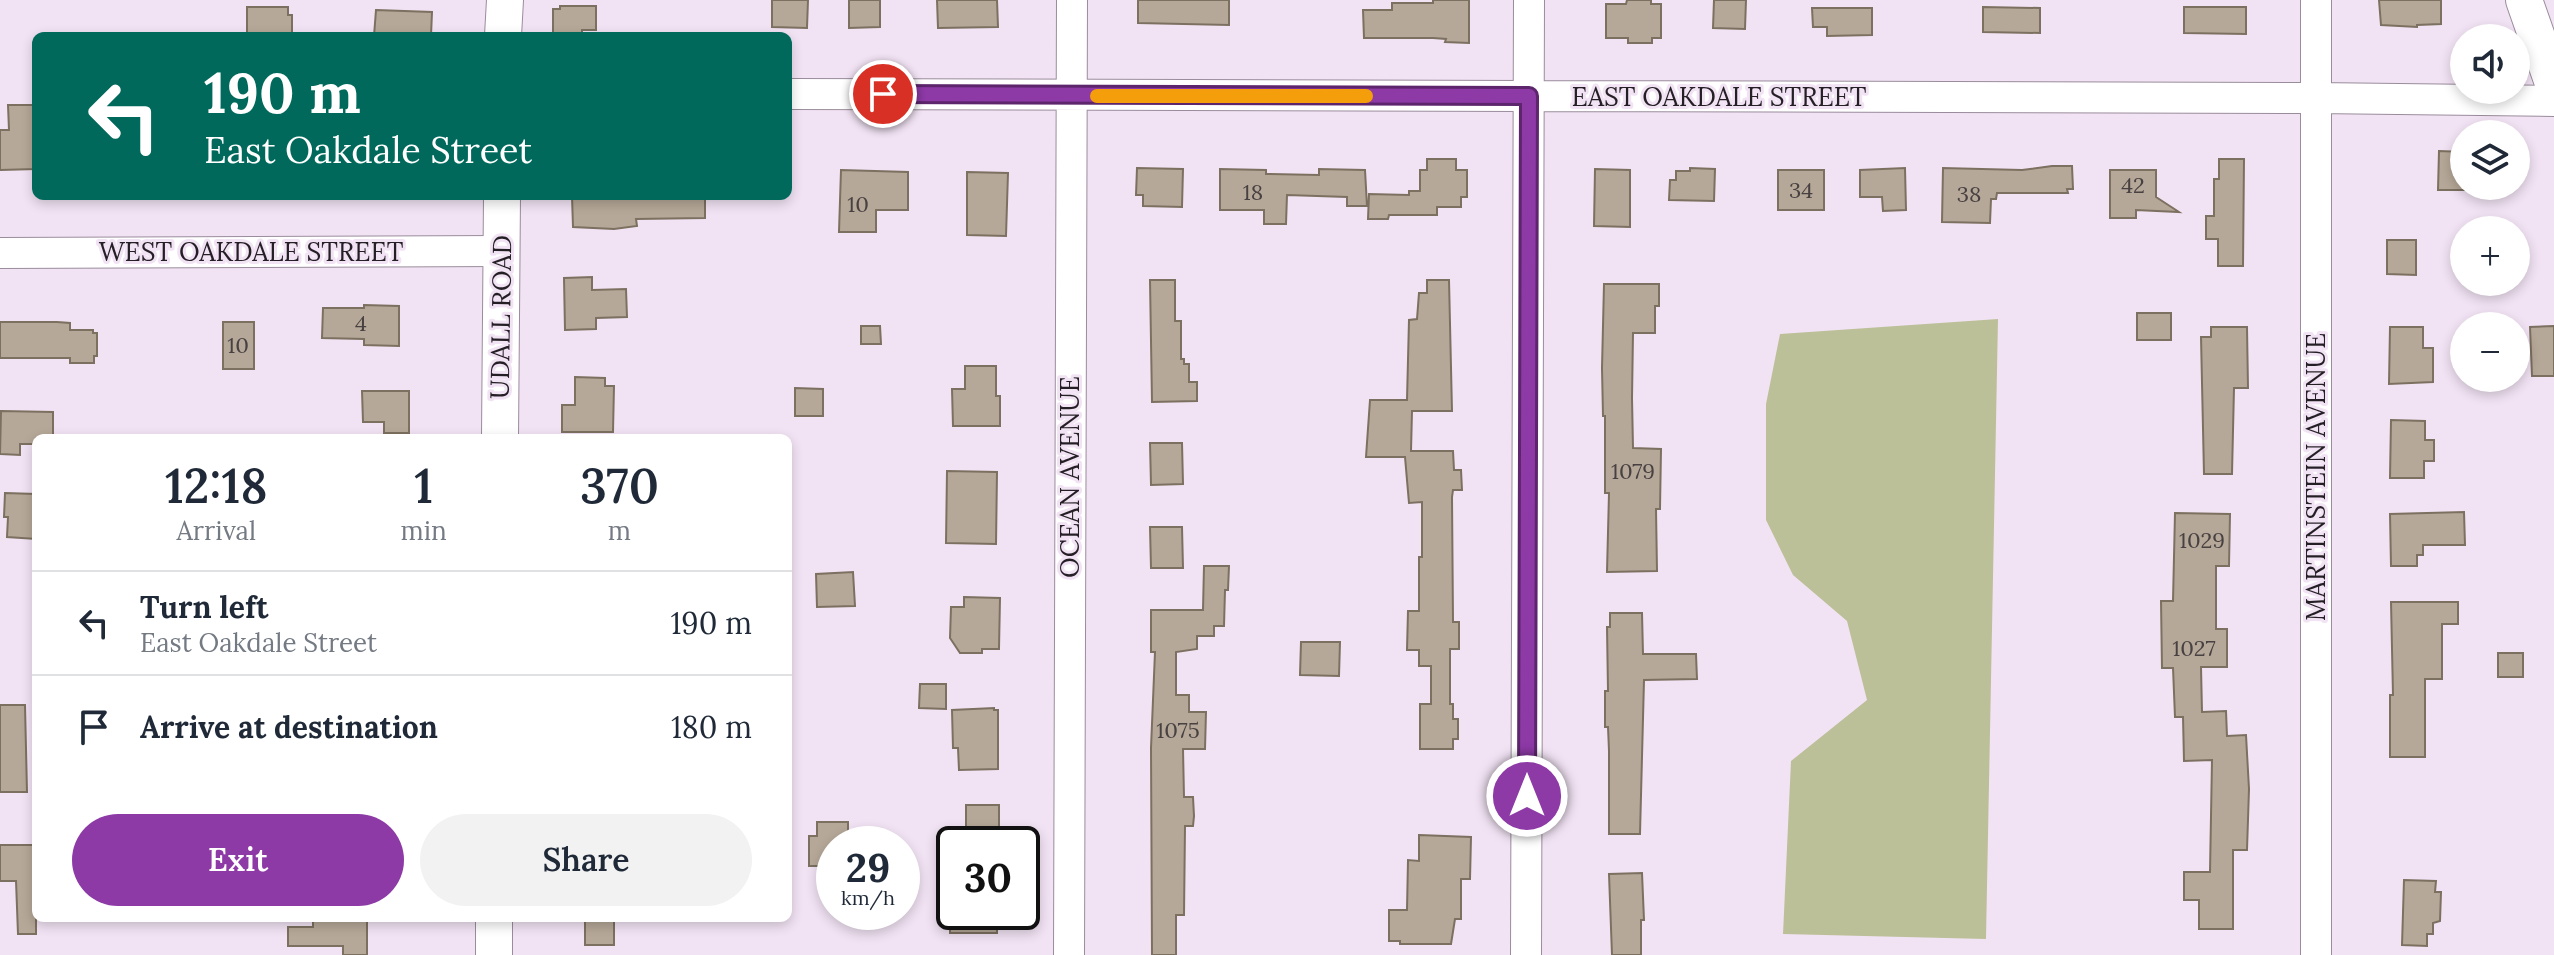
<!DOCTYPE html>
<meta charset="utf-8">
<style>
body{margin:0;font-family:Lora,serif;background:#f2f2f3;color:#1f2937;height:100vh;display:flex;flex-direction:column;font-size:30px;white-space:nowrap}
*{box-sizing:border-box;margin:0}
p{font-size:26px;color:#747a83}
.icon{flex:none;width:44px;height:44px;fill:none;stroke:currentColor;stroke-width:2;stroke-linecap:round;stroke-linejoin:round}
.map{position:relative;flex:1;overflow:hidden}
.panel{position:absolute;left:32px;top:434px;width:760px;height:488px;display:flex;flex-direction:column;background:#fff;border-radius:12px;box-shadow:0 4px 12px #0003}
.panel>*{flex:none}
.hud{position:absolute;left:32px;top:32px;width:760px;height:168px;border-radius:12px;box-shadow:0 4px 12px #0003;background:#00695c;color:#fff;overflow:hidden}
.buttons{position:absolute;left:2450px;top:24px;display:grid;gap:16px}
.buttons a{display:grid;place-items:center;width:80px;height:80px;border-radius:50%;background:#fff;box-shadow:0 4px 12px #0003;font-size:40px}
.speed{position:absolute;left:816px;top:826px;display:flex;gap:16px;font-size:40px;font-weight:700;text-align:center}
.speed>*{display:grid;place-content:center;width:104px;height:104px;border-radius:50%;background:#fff;box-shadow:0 4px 12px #0003;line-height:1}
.speed small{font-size:20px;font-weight:400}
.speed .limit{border:4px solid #111;border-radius:12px;background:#fff;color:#111}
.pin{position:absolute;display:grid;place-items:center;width:68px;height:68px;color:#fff;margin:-34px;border:4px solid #fff;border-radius:50%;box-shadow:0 2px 8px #0007}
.me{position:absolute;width:88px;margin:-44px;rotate:0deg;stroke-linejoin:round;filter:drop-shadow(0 0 6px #0008)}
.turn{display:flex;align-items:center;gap:28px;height:168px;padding:0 40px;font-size:36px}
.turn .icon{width:104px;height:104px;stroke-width:2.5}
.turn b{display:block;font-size:56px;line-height:68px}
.eta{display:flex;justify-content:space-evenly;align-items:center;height:136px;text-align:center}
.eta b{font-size:48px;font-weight:600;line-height:56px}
.action{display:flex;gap:16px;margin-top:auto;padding:16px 40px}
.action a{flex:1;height:92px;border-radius:48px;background:#8d39a6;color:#fff;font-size:32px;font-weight:600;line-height:92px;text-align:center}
.action a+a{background:#f2f2f3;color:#1f2937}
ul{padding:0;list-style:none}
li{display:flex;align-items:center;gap:24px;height:104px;padding:0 40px;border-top:2px solid #e0e1e3}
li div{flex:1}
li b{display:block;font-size:30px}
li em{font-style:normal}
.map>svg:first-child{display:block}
.green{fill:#bbc099}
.building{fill:#b6a898;stroke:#7c7060;stroke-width:2}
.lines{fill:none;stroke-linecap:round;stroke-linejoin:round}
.minor-casing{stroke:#9a8c9c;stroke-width:32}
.tertiary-casing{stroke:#9a8c9c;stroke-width:38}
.minor{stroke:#fff;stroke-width:30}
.tertiary{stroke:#fff;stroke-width:36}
.route-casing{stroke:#5c256c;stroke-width:20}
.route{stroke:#8d39a6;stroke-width:14}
.slow{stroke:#f59e0b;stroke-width:14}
.labels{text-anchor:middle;stroke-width:6;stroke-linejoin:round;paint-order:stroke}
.number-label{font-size:22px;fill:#484142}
.street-label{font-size:26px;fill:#241f25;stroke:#f2e3f4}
</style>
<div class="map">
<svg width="2554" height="955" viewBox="0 0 2554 955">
<rect width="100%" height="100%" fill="#f2e3f4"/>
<!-- green -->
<path class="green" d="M1998,319L1986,939L1783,934L1791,761L1867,700L1847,621L1793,575L1766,520V404L1780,334Z"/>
<!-- building -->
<path class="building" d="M772,0H808L807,28L772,27Z
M849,0H880V27L849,28Z
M937,0H997L998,27L938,28Z
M1138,0H1229V25L1138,23Z
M1433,0H1469V43L1445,42L1446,39L1433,38H1364L1363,10H1392V3H1433Z
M1627,0H1651V4H1661V38H1652V43H1628V38H1606V4H1626Z
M1714,0H1746L1745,29L1713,28Z
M2379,0H2441V24L2417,25V27L2381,25Z
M560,6H596V30H582V36H553V9H560Z
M247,7H288V15H292V36H247Z
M1983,7L2040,8V33L1983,32Z
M2184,7H2246V34L2184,33Z
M1812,8H1872V35L1827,36V27H1813Z
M376,10L432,12L431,36H374Z
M8,105H36V169L0,170V130H9Z
M2439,151L2464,152V190H2438Z
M1427,159H1456V170H1467V197H1461V207H1437V215H1389L1388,219H1368L1369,194L1409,195V191H1420V170H1427Z
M2219,159H2244L2243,266H2218V239H2206V216H2214V179H2219Z
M2052,166H2072L2073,189H2067L2068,193H1997L1996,199H1991L1990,223L1942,222L1943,168L2022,170Z
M1137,168L1183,169L1182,207L1143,206V195H1136Z
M1690,168L1715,169L1714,201L1669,200L1670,180H1676V171H1690Z
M1905,168L1906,210L1883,211L1882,197H1860V170Z
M1220,169L1266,170V174L1319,175V169L1365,170L1367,206H1347V197L1287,195L1286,224H1264V210H1220Z
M1595,169L1630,170V227L1594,226Z
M841,170L908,172V210H876V232H839Z
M1778,170H1824V210H1778Z
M2110,170H2156V197L2179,212L2136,210V218H2110Z
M967,172L1008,173L1006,236L967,235Z
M572,196H615V199L705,196V218L636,219L637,226L614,229L573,227Z
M2387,240H2416V275L2387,274Z
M592,277V290L626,289L627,317L596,318V329L565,330L564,278Z
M1150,280H1175V321H1181V359H1184V364H1189V382H1197V401L1152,402Z
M1427,280H1449L1452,411H1412L1411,451H1453L1454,470H1461L1462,490H1453L1452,497L1453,622H1459V649H1450V704H1453V719H1458V739H1453V749H1420V704H1431V666H1419V650H1407L1408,611H1419V557H1422V502L1409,503L1405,457H1366L1370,400H1407L1409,320L1417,319L1419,293H1427Z
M1604,284H1659V306H1655V333H1633L1632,398L1633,448L1661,449L1660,509H1656L1657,571L1607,572L1609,493H1605V416H1603L1602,368Z
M364,305L399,306V346L364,345V339L322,338L323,308H364Z
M2137,313H2171V340H2137Z
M0,322H57L70,323V330H93V333H97V356H94V363H70V358H0Z
M223,322H254V369H223Z
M861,326H880L881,344H861Z
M2554,326V376H2532L2530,327Z
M2211,327H2247L2248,388H2234L2232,474H2204L2201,337H2211Z
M2390,327H2423V348H2433V382L2389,384Z
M965,366H996V396H1000V426H953L952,389H965Z
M575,377L605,378V386H614L613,432H562V405H575Z
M795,388L823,389V416H795Z
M362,391H409V433H384V422H363Z
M1,411L53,412V438H36V444H20V455L0,454Z
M2391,420L2425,421V440H2434V461H2424V478H2390Z
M1150,443H1182L1183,484L1151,485Z
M947,471L997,472L996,544L946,543Z
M5,493L36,494V539L7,537L8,517H4Z
M2464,512L2465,545H2423V555H2417V566H2391L2390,514Z
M2175,513L2230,514L2229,566H2216V629H2227V667H2201L2202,712L2226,711L2227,736L2246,735L2249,789L2247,850H2233V929H2199V900H2184V872H2210L2212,760L2184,761L2183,717H2175L2173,668H2162L2161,601H2173Z
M1150,527H1182L1183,568H1151Z
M1204,566H1229L1228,590H1225L1224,626H1214V636H1197V649L1176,652V695H1189V712H1206L1205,749H1183L1184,797H1193L1194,816L1193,826H1185L1184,915H1176V955H1152L1151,748L1155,652H1151V610H1203Z
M853,572L855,606L817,607L816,574Z
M964,597L1000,598L999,649H982V653H960L950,638L951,607H964Z
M2391,602H2458V624H2442V679H2425V757H2390V695H2393Z
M1610,613H1642L1643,654H1696L1697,679L1644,680L1640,834H1609V751L1608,727H1605V691H1608L1607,627H1610Z
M1301,642H1340L1339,676L1300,675Z
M2498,653H2523V677H2498Z
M920,684H946V709L919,708Z
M0,705H25L27,792H0Z
M994,708V710H998V769L959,770L958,748H953L952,710Z
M966,805H999V844H966Z
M817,822H848V844H834V866H809V836H817Z
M1419,835L1471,837L1470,879H1461V919H1455L1451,944H1400V941H1389V910H1407L1408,860L1419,861Z
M0,845H36V934H18L16,881H0Z
M1642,873L1644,920H1641V955H1612L1609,874Z
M2404,880L2436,881L2435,892H2441L2440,921L2433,923V934H2427V946L2402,945Z
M950,912H997V933H950Z
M585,918H614V945H585Z
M313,919H367V955H343V946H288V927H313Z"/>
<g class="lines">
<!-- minor casing -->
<g class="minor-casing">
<path id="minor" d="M2316,0V955
M788,94L2316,98L2554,101
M0,253L503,251
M1069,955L1072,0
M1526,955L1529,0"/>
</g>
<!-- tertiary casing -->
<g class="tertiary-casing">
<path id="tertiary" d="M2524,0L2554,86
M503,36L505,0
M500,438L502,196
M494,918V955"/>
</g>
<!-- minor -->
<use href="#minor" class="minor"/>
<!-- tertiary -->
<use href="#tertiary" class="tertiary"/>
</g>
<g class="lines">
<!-- route casing -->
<g class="route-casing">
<path id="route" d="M883,94L1529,96L1527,796"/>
</g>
<!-- route -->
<use href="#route" class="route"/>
<!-- slow -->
<path class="slow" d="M1097,96H1366"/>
</g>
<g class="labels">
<!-- number labels -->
<g class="number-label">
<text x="2133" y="193">42</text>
<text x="1801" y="198">34</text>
<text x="1253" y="200">18</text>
<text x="1969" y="202">38</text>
<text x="858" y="212">10</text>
<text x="361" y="331">4</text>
<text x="238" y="353">10</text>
<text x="1633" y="479">1079</text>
<text x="2202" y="548">1029</text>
<text x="2194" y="656">1027</text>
<text x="1178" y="738">1075</text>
</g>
<!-- street labels -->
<g class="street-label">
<text x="1719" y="106">EAST OAKDALE STREET</text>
<text x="251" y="261">WEST OAKDALE STREET</text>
<text transform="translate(501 317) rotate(-89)" y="9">UDALL ROAD</text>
<text transform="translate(1070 477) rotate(-90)" y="9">OCEAN AVENUE</text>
<text transform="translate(2316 477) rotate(-90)" y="9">MARTINSTEIN AVENUE</text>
</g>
</g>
</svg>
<div class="buttons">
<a><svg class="icon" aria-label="sound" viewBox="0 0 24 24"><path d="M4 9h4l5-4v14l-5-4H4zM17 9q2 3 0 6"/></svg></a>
<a><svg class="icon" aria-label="layers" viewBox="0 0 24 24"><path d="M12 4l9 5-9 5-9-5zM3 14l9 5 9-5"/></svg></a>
<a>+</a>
<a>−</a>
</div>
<div class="speed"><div>29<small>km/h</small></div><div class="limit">30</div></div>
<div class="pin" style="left:883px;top:94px;background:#d93025"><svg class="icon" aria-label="arrive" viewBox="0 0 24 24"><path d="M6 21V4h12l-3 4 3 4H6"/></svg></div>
<svg class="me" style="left:1527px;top:796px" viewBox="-20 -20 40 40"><circle r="17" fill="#8d39a6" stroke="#fff" stroke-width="3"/><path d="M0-11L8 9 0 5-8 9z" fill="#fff"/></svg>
<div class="hud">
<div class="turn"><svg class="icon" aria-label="left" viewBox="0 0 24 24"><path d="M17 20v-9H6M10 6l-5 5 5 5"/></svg><div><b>190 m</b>East Oakdale Street</div></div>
</div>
<section class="panel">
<div class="eta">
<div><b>12:18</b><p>Arrival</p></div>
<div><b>1</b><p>min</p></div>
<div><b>370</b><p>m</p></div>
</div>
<ul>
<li><svg class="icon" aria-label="left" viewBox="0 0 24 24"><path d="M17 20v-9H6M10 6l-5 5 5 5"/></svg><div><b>Turn left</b><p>East Oakdale Street</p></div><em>190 m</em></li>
<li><svg class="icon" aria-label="arrive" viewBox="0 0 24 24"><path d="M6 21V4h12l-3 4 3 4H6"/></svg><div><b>Arrive at destination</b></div><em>180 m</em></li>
</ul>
<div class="action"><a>Exit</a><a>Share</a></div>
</section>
</div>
